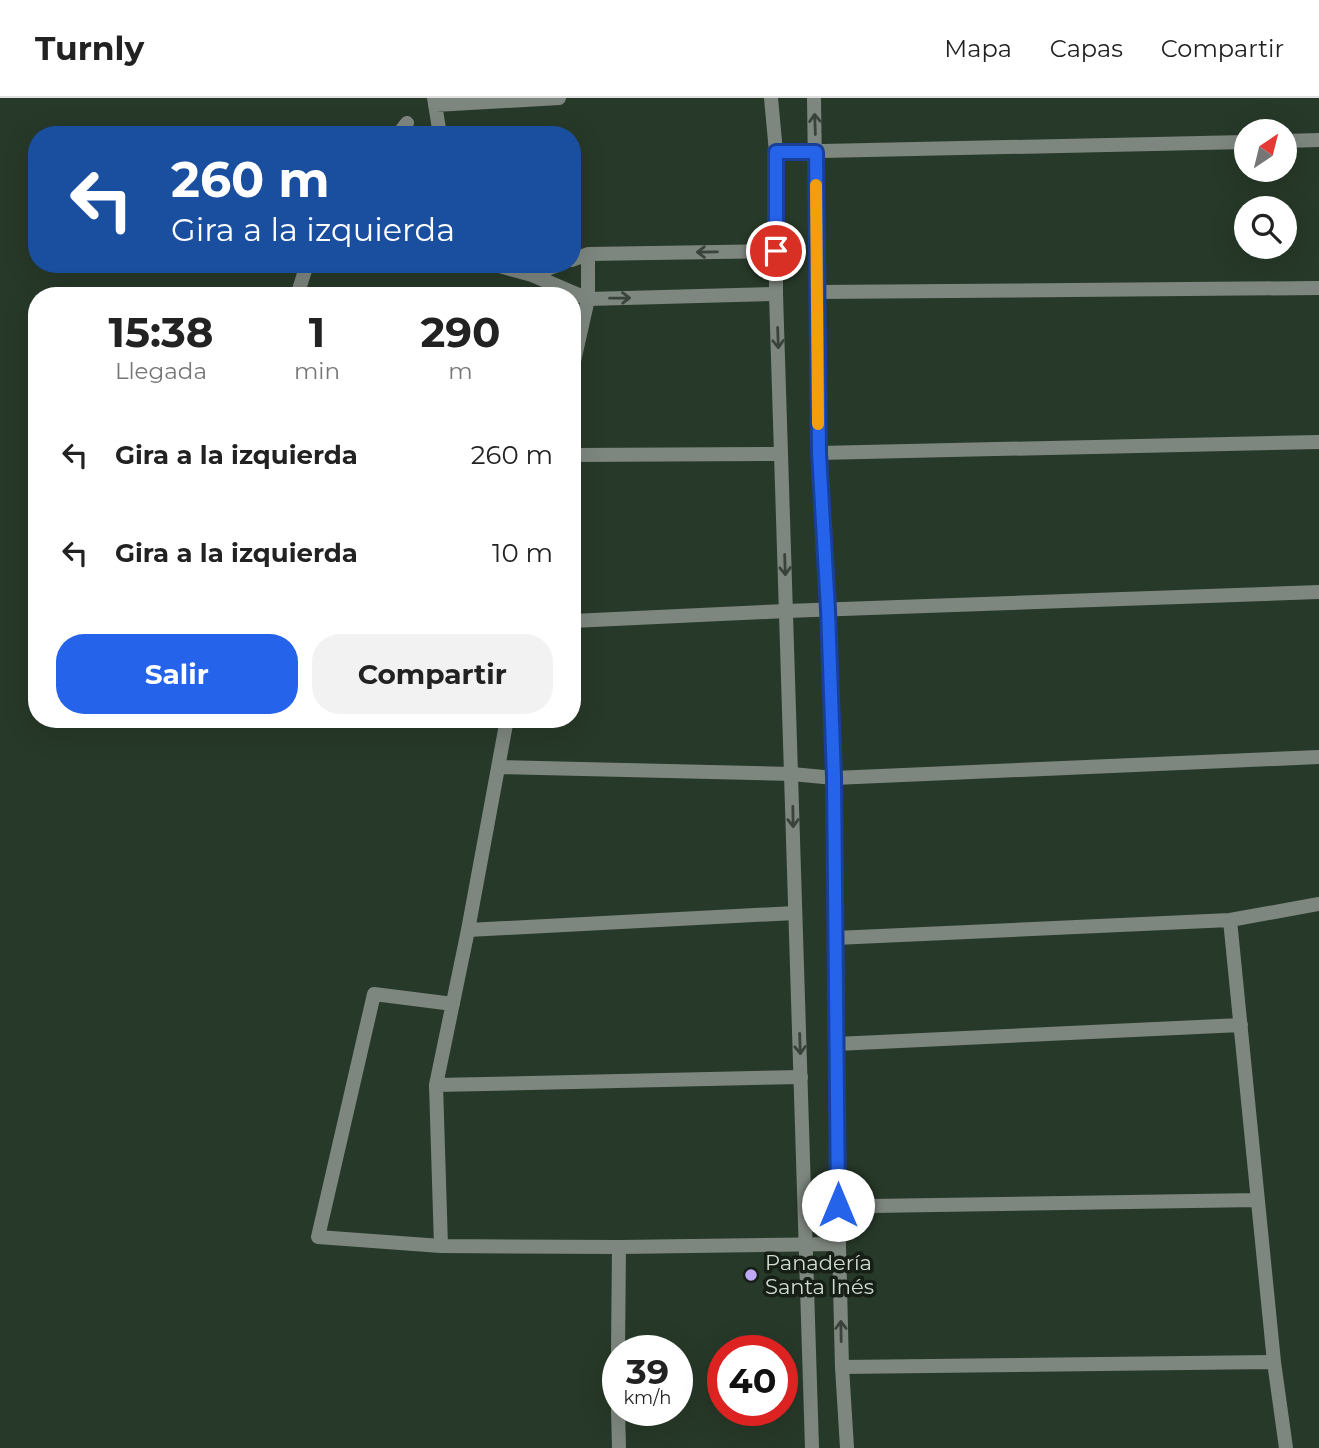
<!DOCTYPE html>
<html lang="es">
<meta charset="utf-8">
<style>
body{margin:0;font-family:Montserrat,sans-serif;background:#f2f2f2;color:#222;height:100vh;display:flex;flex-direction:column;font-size:26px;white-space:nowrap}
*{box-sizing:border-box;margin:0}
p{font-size:23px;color:#767676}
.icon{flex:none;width:38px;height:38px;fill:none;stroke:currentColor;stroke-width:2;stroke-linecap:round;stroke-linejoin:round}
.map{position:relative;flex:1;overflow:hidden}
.panel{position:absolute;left:28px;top:189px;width:553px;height:441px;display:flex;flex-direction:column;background:#fff;border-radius:28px;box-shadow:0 7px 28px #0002}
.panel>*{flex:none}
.guide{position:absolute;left:28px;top:28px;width:553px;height:147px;border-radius:28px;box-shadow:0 7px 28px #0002;background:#1a4fa0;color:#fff;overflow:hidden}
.needle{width:46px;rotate:35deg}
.fabs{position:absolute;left:1234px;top:21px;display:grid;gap:14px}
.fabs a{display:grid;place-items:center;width:63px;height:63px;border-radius:50%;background:#fff;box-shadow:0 7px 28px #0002;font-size:35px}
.speed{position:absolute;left:602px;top:1237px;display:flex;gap:14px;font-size:35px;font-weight:700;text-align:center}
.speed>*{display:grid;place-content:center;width:91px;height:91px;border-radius:50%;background:#fff;box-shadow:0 7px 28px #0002;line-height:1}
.speed small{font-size:18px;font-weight:400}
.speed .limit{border:10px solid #d22;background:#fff;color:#111}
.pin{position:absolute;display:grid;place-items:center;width:60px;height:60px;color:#fff;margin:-30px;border:4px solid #fff;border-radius:50%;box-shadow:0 2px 7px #0007}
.me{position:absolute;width:77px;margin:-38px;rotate:0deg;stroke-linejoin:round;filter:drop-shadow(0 0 5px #0008)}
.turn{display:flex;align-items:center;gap:24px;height:147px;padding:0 28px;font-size:32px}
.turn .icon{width:91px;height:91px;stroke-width:2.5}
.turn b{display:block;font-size:49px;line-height:60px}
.eta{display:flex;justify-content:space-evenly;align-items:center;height:119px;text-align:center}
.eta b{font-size:42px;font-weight:700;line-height:49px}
.cta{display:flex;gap:14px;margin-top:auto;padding:14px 28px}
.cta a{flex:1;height:80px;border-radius:28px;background:#2563eb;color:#fff;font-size:28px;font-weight:700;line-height:80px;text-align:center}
.cta a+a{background:#f2f2f2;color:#222}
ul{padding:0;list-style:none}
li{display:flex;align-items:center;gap:21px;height:98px;padding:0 28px}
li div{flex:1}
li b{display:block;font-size:26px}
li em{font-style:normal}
header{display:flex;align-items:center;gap:42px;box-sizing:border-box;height:98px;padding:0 35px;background:#fff;border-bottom:2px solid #e0e0e0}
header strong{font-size:33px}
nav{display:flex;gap:38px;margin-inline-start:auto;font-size:24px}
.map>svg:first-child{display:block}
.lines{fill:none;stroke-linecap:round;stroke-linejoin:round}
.minor{stroke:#7e877f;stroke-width:14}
.tertiary{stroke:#7e877f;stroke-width:14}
.oneway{stroke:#3a433b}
.route-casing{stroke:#184099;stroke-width:18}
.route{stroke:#2563eb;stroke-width:12}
.slow{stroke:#f59e0b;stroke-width:12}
.poi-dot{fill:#bea9f4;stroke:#161e16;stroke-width:2.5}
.labels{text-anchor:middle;stroke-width:7;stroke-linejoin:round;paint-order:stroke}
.poi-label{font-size:21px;fill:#d0dbd0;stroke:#161e16;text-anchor:start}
</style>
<header>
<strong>Turnly</strong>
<nav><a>Mapa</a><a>Capas</a><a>Compartir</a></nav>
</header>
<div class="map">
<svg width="1319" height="1350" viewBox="0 0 1319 1350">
<rect width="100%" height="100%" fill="#273929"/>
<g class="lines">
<!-- minor -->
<path class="minor" d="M434,0L440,37
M435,7L559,0
M398,37L407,25
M1284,43L1319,42
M776,54L1246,44
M572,162L588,156L776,153
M492,166L532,177L588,201L776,196
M532,177L560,166
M816,194L1319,190
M297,198L307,166
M572,272L588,201V156
M819,355L1319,344
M572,357L781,356
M572,523L786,513L1319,494
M507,621L468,832L436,987L441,1148L619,1149L839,1146
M499,669L792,676L834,680L1319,659
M1230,822L1274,1264L1286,1350
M468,832L795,815
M835,840L1230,822L1319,806
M836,946L1241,927
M436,987L801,979
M805,1109L1258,1102
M441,1148L318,1139L374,896L453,906
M618,1253L619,1149
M842,1269L1274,1264
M618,1312L619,1350"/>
<!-- tertiary -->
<path class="tertiary" d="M771,0L776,54V196L812,1350
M814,0L819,355L828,512L834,680L838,1107L842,1269L847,1350"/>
</g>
<!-- one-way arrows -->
<defs><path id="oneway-shaft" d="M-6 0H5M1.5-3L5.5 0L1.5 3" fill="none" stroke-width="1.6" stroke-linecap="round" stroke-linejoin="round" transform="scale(1.75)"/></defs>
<g class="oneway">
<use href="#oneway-shaft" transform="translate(815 26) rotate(-92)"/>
<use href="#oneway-shaft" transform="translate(707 154) rotate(179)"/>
<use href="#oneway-shaft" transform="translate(620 200) rotate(-1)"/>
<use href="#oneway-shaft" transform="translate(778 240) rotate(88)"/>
<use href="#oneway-shaft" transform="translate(785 467) rotate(88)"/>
<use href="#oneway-shaft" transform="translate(793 719) rotate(89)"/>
<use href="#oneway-shaft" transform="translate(800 946) rotate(88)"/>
<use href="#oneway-shaft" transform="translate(841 1233) rotate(-91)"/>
</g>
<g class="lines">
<!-- route casing -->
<g class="route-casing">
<path id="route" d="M776,153V54H816L819,355L828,512L834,680L838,1107"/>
</g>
<!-- route -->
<use href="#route" class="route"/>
<!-- slow -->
<path class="slow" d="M816,87L818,326"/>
</g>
<!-- markers -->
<circle class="poi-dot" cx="751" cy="1177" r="7"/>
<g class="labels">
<!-- poi labels -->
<g class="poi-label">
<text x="765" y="1172">Panadería<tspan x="765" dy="24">Santa Inés</tspan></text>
</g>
</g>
</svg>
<div class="fabs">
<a><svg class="needle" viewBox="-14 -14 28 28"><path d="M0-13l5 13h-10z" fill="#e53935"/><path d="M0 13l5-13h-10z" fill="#767676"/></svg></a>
<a><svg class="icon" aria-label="search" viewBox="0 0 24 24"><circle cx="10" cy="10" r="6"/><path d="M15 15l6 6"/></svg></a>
</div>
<div class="speed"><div>39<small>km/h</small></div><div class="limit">40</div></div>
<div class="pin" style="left:776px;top:153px;background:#d93025"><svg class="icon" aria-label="arrive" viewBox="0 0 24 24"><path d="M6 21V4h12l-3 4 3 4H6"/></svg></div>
<svg class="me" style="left:838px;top:1107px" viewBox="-20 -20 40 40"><circle r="19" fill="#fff"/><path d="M0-13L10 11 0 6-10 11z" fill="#2563eb"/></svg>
<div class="guide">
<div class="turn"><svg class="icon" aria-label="left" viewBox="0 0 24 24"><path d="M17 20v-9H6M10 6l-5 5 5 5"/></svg><div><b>260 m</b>Gira a la izquierda</div></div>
</div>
<section class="panel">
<div class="eta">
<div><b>15:38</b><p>Llegada</p></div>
<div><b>1</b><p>min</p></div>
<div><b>290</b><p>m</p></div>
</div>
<ul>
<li><svg class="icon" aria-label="left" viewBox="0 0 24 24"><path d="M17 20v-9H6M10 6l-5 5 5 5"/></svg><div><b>Gira a la izquierda</b></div><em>260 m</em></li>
<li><svg class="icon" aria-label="left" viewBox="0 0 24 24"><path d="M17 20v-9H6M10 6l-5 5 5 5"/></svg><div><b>Gira a la izquierda</b></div><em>10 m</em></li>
</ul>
<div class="cta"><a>Salir</a><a>Compartir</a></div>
</section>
</div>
